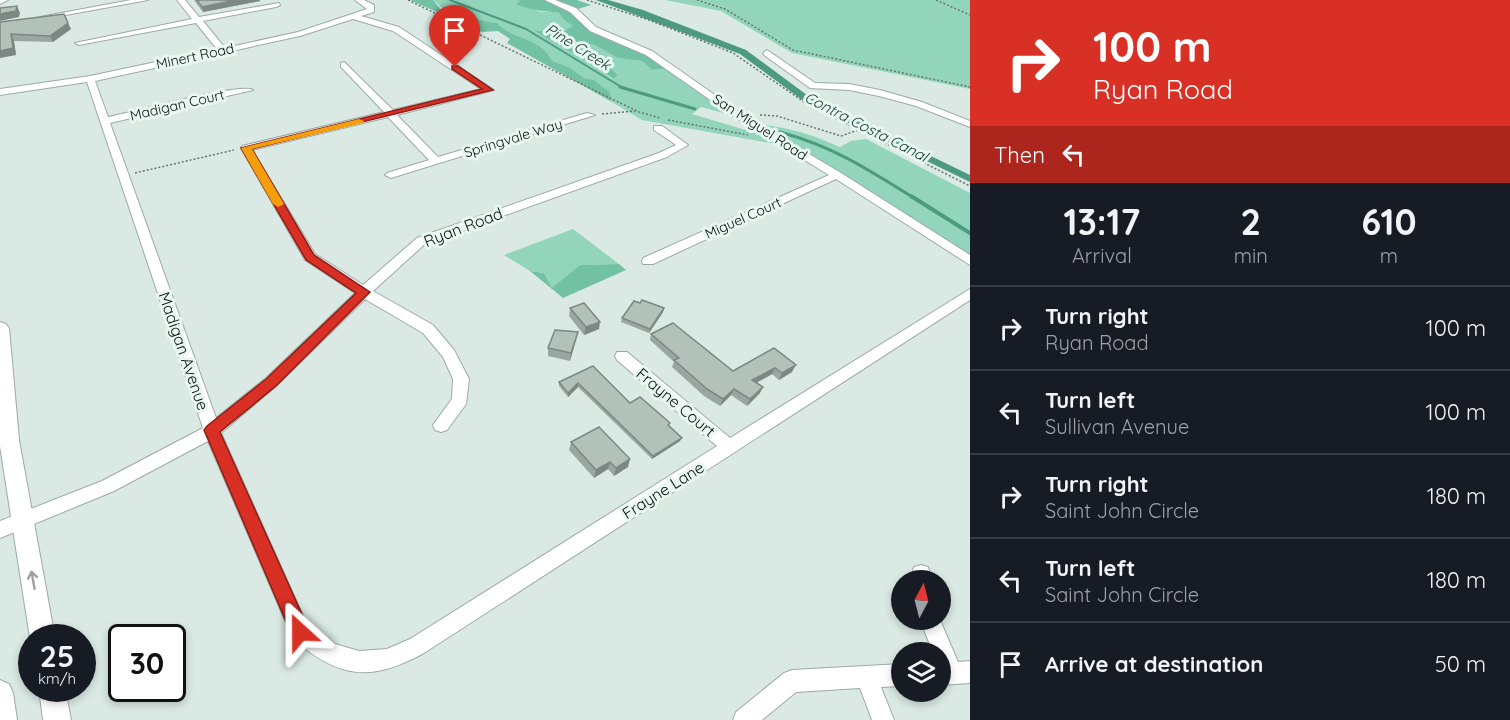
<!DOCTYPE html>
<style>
body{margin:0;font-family:Quicksand,sans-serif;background:#242831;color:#f1f3f6;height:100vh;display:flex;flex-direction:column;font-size:22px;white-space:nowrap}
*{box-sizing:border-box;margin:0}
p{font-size:20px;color:#9ea1a6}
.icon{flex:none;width:33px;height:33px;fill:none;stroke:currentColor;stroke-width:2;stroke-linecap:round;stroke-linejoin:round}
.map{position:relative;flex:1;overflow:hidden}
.sheet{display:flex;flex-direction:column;background:#171b24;width:540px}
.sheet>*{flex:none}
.banner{background:#d93025;color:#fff;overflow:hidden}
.needle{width:39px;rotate:7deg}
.fabs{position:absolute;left:891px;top:570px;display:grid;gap:12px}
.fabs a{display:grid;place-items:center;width:60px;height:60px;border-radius:50%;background:#171b24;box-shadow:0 3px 9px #0003;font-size:30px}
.speed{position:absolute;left:18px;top:624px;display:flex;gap:12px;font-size:30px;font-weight:700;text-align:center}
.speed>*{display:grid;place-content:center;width:78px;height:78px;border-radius:50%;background:#171b24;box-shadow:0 3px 9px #0003;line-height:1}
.speed small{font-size:15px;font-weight:400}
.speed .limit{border:3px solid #111;border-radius:9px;background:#fff;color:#111}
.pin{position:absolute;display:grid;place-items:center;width:51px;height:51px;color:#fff;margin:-62px -26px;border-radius:50% 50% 50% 0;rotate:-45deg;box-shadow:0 0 6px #0007}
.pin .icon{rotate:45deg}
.me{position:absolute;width:66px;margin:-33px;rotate:336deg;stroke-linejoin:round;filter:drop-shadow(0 0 4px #0008)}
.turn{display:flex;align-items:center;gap:21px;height:126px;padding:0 24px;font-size:27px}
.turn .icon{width:78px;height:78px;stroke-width:2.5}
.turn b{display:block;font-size:42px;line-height:51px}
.then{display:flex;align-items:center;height:57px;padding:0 24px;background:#0003;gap:12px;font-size:22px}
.eta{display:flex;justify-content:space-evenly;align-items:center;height:102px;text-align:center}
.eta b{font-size:36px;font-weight:700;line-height:42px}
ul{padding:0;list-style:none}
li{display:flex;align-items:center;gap:18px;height:84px;padding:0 24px;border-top:2px solid #363941}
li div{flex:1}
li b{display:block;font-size:22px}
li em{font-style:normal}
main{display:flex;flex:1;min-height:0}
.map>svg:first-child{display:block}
.green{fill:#93d5bc}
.forest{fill:#72c1a5}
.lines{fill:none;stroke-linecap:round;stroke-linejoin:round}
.stream-far2{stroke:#4c9a80;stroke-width:2}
.stream-far1{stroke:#4c9a80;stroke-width:3}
.stream{stroke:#4c9a80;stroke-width:4}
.canal{fill:#4c9a80;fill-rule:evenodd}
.minor-casing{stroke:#9caaa5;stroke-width:2}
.tertiary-casing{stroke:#9caaa5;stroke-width:2}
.path{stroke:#69736f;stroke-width:1.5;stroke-dasharray:2 2;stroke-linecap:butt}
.minor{fill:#fff;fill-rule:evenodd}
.tertiary{fill:#fff;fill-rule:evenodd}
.wall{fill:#9aa6a1}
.shaded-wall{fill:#7d8783}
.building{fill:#b3c1bb;stroke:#7d8783;stroke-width:1.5}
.oneway{stroke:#9d9f9e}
.route{fill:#d93025;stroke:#8d1f18;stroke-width:1.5}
.slow{fill:#f59e0b}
.labels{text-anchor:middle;stroke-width:6;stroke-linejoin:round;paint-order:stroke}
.far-street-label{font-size:14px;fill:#0a0f0d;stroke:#e8f7f0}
.far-water-label{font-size:15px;font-style:italic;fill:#12372b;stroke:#e8f7f0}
.street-label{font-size:16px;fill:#0a0f0d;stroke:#e8f7f0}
</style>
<main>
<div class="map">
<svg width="970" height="720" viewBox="0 0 970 720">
<rect width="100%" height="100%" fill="#dae9e3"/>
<!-- green -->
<path class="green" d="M433,0H516L521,1V6L541,12H558L564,20L574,26L558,35L537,31L602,70L612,79L618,75C602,57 581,49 560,38L596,45L618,58L642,61L652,70L671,68L742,118L701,107L692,114L772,138L751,124C783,125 811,134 840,147L851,141L866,139L970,193V261L787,146L642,120L612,102L610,92L594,80L584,78L569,67L552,61C543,38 510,39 496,23H486L459,11H446Z
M665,0H970V89L792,53L721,11Z
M573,229L619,264L580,265L552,289L544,273L530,271L504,255Z"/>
<!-- forest -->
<path class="forest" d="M410,0H433L443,12C467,12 476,22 497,23C510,39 543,38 552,61L569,67L584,78L594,80L610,92L612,102L507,43L510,39L498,31L482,32Z
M516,0H577L591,5L574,10L595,30L671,68L652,70L642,61L618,58L595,45L564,39C582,51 602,58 618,75L613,79L602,70L535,31H551L558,35L573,26L564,20L558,12C544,12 529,10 516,4L520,1Z
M619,264L626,270L563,298L530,271L544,273L552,288L580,265Z"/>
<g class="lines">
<!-- stream-far2 -->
<path class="stream-far2" d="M450,0L526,29L623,88"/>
<!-- stream-far1 -->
<path class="stream-far1" d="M620,87L695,109
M780,132C834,147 866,168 914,198"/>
<!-- stream -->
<path class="stream" d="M911,196L970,233"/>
<!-- canal -->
<path class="canal" d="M596,0H608L643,10L746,50L811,98L970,175V182L805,102L740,54Z"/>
<!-- minor casing -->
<g class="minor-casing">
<path id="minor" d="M0,0H8L0,4Z
M131,0H148L44,19L40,17Z
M177,0H185L199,17L279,3L280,5L276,7L203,21L225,48L298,32L367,9L355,0H364L374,5V12L361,16L399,27L494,90L397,115L438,157L587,113L595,115L391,178L385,175L387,173L429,160L388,117L252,150L315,254L363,285L417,238L659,153L676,145L654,130V126H662L688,145L667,157L425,244L373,291L433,325L454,350L469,379L466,404L447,430L441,432L435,430L433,425L452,399L453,379L443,357L423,333L365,299L276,386L221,433L307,625L335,644L359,651L387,649L410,639L717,446L617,360L615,356L617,352H627L730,438L970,289V300L424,653C371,682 340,679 293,639L208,441L114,491L0,538V521L102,481L203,428L87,82L0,95V89L90,76L217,49L196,23L79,45L75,43L192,19ZM353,19L393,31L481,89L393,110L344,62L341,63V67L384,112L242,146L241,148L305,260L355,293L266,378L216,418L110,123L253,90C242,82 129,113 108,117L95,81L300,36Z
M545,0H555L576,8L596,27L652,51L745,116L841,173L970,255V265L836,179L653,264H643L642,261L643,258L829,175L739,120L646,55L590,31L570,12Z
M767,50L815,83L849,84L880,90L922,102L970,121V127L916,106L879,96L849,90L810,88L764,55L763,53Z
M921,565L928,567L931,580H911L914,567Z
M920,620H940L958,662L970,661V683L940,685V652H933Z
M902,664V686L881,687L894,720H872L860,688L796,692L762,720H733L736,712L784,673L792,670Z"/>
</g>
<!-- tertiary casing -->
<g class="tertiary-casing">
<path id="tertiary" d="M0,322L6,324L9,328L19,440L55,638H32V640L30,638L0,446Z
M0,680L9,684L13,693L17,720H0Z
M39,688H65L71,720H43Z"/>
</g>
<!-- path -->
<path class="path" d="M408,0L639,112L660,118
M587,0L649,20L733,53L807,104L970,186
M697,0L725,9L793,50L970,87
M936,0L970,15
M602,114L635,111
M760,115L777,116L841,136L858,130
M668,120L748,135
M135,173L234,150"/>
<!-- minor -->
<use href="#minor" class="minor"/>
<!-- tertiary -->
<use href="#tertiary" class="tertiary"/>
</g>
<!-- wall -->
<path class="wall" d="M194,0H260V1L203,12Z
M0,22L71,29L53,42L14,41L16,55Z
M640,303L664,308L663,312L649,333L621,322L622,318Z
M570,308L599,329L584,335L569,316Z
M578,332L576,340L570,361L548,356V348Z
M651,334L733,371L774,348L792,372L779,380L772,374L756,383L760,393L747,406L731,395L720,406L704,396L672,367L674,362L650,340Z
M593,366L630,403L669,426L680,441L652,459L578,387L568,397L559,386V382Z
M571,442L628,467L614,476L608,469L594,478L569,450Z"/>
<!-- shaded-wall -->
<path class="shaded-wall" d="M236,0H260V1L203,12L202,7Z
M17,6L20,13L19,17L0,21V14Z
M68,23L71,29L53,42L50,36Z
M11,34L14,41L16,55L0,58V51Z
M664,308L663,312L649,333L650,329Z
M600,322L599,329L584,335L586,327Z
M578,332L576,340L570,361L571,353Z
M796,365L792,372L779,380L782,373Z
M775,368L772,374L749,387L752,380Z
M578,383V387L568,397V393Z
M763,387L760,393L747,406L750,399Z
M734,389L731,395L720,406L723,399Z
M682,438L680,441L652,459L653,456Z
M630,459L628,467L614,476L616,468Z
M610,462L608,469L594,478L596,470Z"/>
<!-- building -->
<path class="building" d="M197,0H236L202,7Z
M17,6L16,11L0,14V8Z
M64,14L68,23L50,36L11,34L13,48L0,51V22Z
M642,300L664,308L650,329L622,318L634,301L640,303Z
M584,303L600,322L586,327L570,308Z
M673,323L733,371L774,348L796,365L782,373L775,368L752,380L763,387L750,399L734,389L723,399L707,389L674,360L679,358L651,334Z
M555,330L578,332L571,353L548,348Z
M593,366L630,403L640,397L670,423L668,425L682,438L653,456L578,383L568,393L559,382Z
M599,427L630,459L616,468L610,462L596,470L571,442Z"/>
<!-- one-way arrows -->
<defs><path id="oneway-shaft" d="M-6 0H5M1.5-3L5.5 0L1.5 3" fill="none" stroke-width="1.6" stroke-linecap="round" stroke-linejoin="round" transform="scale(1.5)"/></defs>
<use class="oneway" href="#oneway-shaft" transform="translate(33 580) rotate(-100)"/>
<!-- route -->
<path class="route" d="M452,66H458L493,90L252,149L314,255L370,292L276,386L220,432L310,632L307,638L300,641L293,638L204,430L207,426L266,379L356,293L306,260L241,148L482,89L452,69Z"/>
<!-- slow -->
<path class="slow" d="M359,119L364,121L363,123L252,149L284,204L278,207L273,204L241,148Z"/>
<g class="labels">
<!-- far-street labels -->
<g class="far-street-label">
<text transform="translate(195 56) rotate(-12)" y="5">Minert Road</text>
<text transform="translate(177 105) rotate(-13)" y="5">Madigan Court</text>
<text transform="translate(760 127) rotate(33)" y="5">San Miguel Road</text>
<text transform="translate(513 138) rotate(-17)" y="5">Springvale Way</text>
<text transform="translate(743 218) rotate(-24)" y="5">Miguel Court</text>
</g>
<!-- far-water labels -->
<g class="far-water-label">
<text transform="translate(578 47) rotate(32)" y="5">Pine Creek</text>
<text transform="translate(866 127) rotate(27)" y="5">Contra Costa Canal</text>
</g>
<!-- street labels -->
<g class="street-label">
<text transform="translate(463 227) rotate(-21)" y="6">Ryan Road</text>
<text transform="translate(184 351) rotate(71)" y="6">Madigan Avenue</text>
<text transform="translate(676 402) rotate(40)" y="6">Frayne Court</text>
<text transform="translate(663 490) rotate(-32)" y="6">Frayne Lane</text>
</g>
</g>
</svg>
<div class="fabs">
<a><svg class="needle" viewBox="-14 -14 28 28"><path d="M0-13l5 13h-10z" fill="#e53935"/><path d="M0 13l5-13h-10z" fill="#9ea1a6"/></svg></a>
<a><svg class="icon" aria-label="layers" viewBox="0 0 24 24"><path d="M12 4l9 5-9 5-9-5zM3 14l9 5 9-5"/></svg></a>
</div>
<div class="speed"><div>25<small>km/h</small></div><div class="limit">30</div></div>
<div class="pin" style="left:455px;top:67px;background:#d93025"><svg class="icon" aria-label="arrive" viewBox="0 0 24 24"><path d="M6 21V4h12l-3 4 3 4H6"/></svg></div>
<svg class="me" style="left:300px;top:632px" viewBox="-20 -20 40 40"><path d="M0-17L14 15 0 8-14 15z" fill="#d93025" stroke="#fff" stroke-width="4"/></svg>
</div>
<section class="sheet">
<div class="banner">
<div class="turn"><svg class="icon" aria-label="right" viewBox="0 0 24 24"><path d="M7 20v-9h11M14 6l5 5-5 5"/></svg><div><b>100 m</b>Ryan Road</div></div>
<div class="then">Then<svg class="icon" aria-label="left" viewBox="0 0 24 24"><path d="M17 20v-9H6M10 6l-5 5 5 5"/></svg></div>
</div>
<div class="eta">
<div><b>13:17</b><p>Arrival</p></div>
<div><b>2</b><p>min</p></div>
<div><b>610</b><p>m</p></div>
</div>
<ul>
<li><svg class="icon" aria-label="right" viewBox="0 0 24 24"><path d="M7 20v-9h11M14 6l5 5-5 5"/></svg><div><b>Turn right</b><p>Ryan Road</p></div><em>100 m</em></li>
<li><svg class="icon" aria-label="left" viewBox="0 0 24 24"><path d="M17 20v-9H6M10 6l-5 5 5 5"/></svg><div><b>Turn left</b><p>Sullivan Avenue</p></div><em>100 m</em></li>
<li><svg class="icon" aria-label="right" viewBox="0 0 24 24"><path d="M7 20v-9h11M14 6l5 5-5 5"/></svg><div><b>Turn right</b><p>Saint John Circle</p></div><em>180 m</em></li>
<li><svg class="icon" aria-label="left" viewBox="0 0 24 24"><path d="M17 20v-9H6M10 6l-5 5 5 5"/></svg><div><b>Turn left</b><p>Saint John Circle</p></div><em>180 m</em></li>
<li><svg class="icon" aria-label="arrive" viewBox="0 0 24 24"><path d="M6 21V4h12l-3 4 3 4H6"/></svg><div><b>Arrive at destination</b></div><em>50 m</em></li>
</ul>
</section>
</main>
